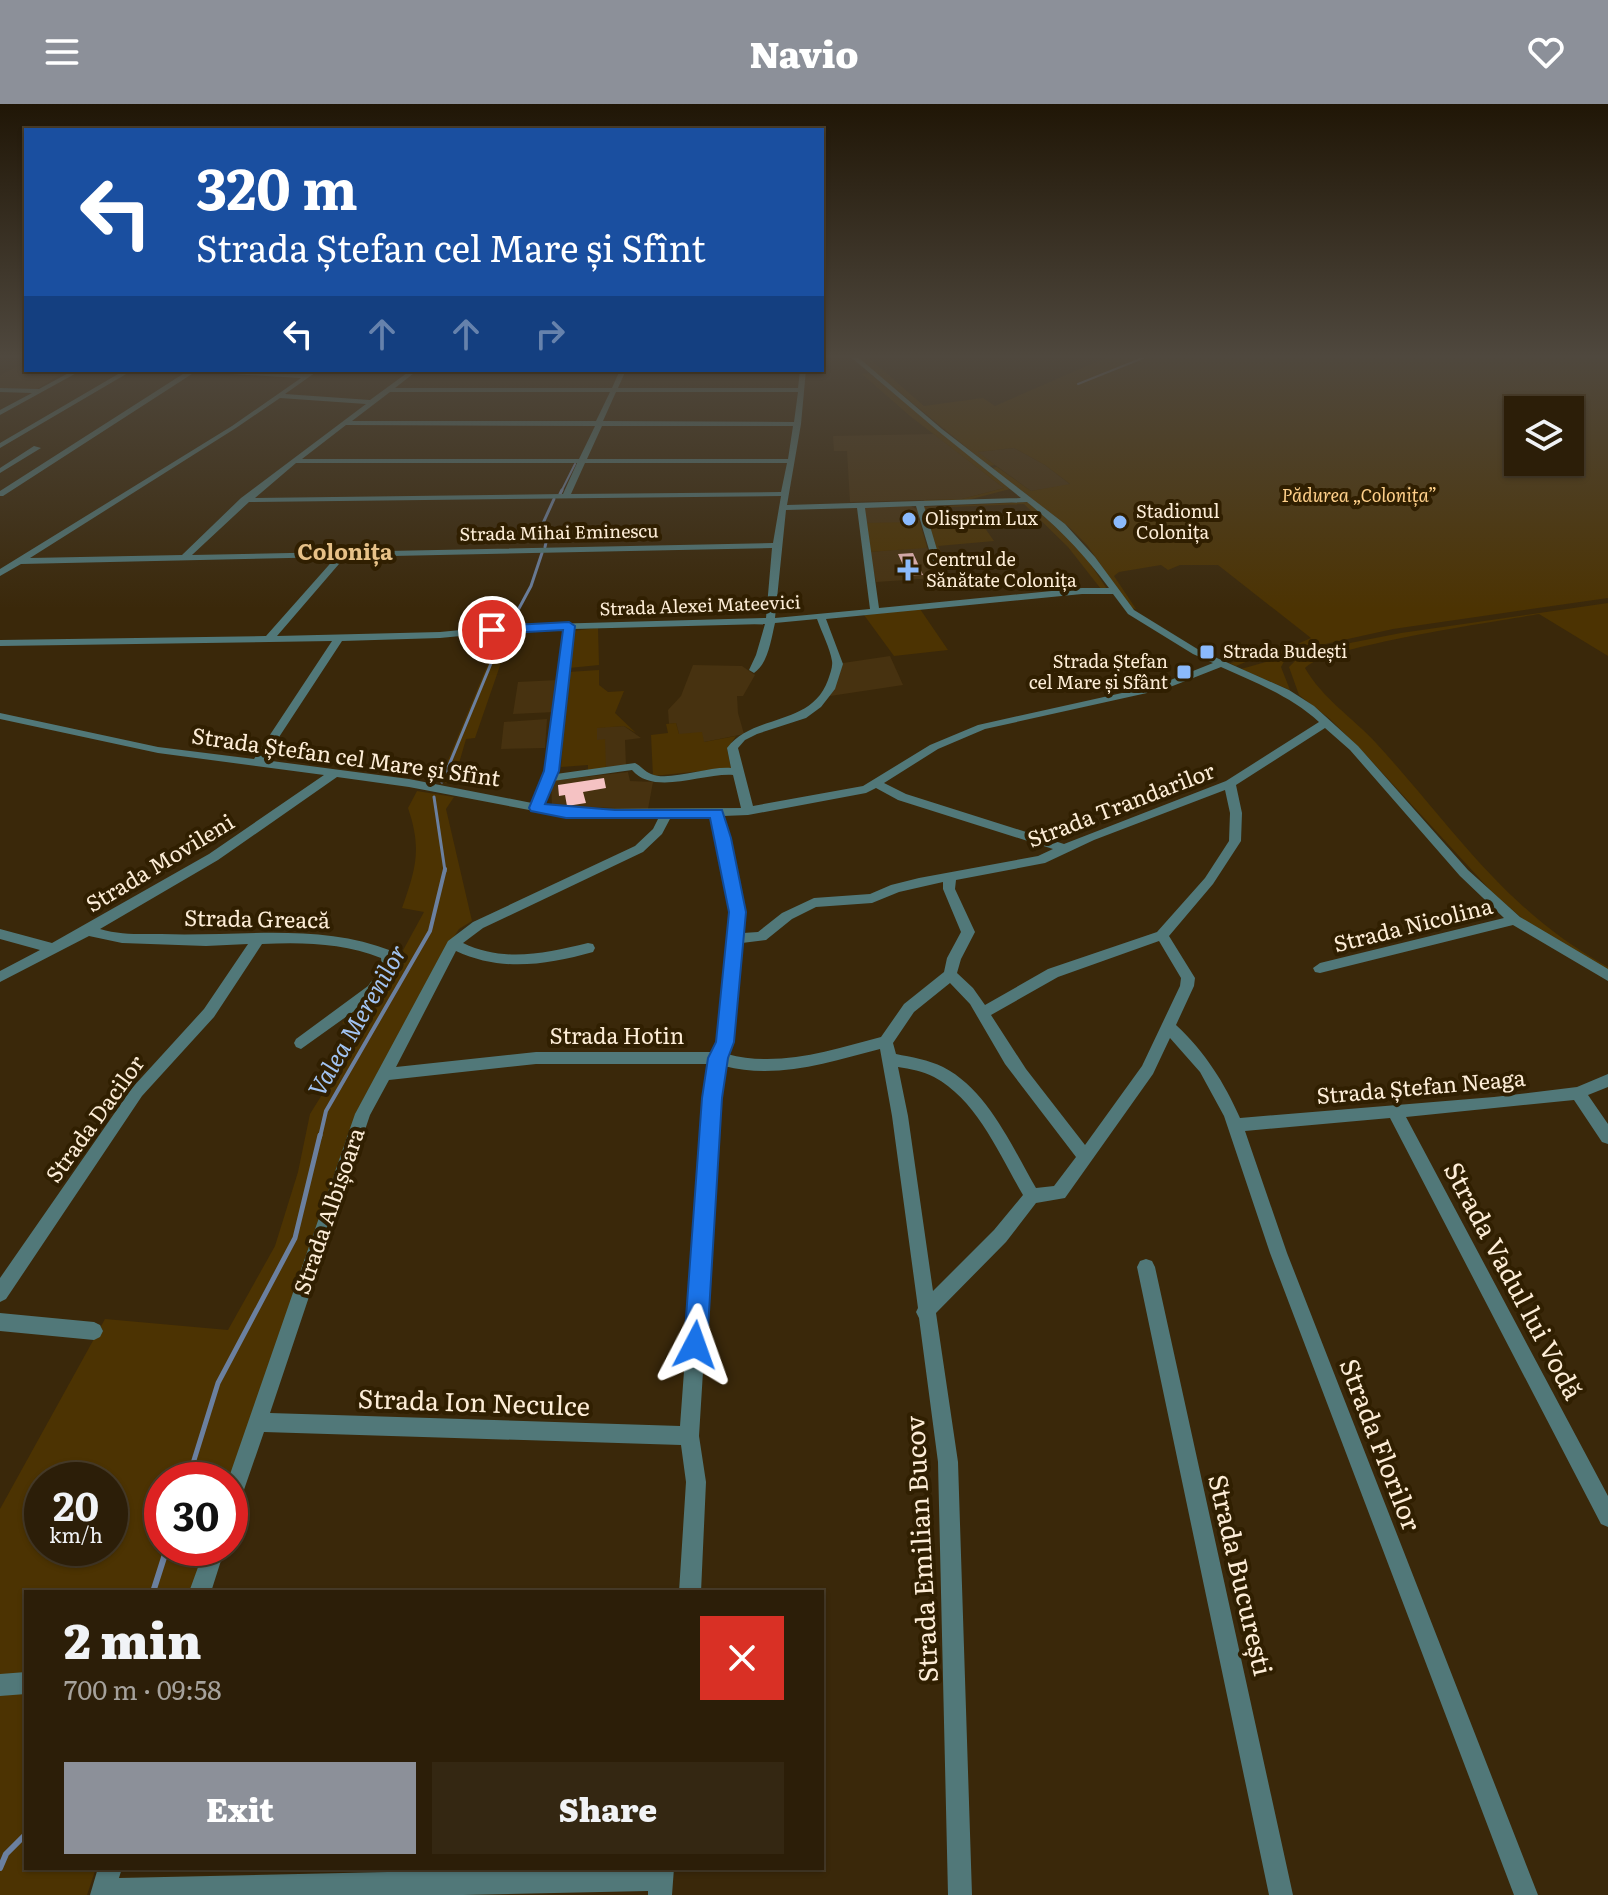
<!DOCTYPE html>
<meta charset="utf-8">
<style>
body{margin:0;font-family:Literata,serif;background:#342712;color:#f1f3f6;height:100vh;display:flex;flex-direction:column;font-size:30px;white-space:nowrap}
*{box-sizing:border-box;margin:0}
p{font-size:26px;color:#a6a29c}
.icon{flex:none;width:44px;height:44px;fill:none;stroke:currentColor;stroke-width:2;stroke-linecap:round;stroke-linejoin:round}
.map{position:relative;flex:1;overflow:hidden}
.details{position:absolute;left:24px;top:1486px;width:800px;height:280px;display:flex;flex-direction:column;background:#2c1e08;border-radius:0px;box-shadow:0 2px 6px #0004,0 0 0 2px #483c29}
.details>*{flex:none}
.guide{position:absolute;left:24px;top:24px;width:800px;height:244px;border-radius:0px;box-shadow:0 2px 6px #0004,0 0 0 2px #483c29;background:#1a4fa0;color:#fff;overflow:hidden}
.buttons{position:absolute;left:1504px;top:292px;display:grid;gap:16px}
.buttons a{display:grid;place-items:center;width:80px;height:80px;border-radius:0px;background:#2c1e08;box-shadow:0 2px 6px #0004,0 0 0 2px #483c29;font-size:40px}
.speed{position:absolute;left:24px;top:1358px;display:flex;gap:16px;font-size:40px;font-weight:700;text-align:center}
.speed>*{display:grid;place-content:center;width:104px;height:104px;border-radius:50%;background:#2c1e08;box-shadow:0 2px 6px #0004,0 0 0 2px #483c29;line-height:1}
.speed small{font-size:20px;font-weight:400}
.speed .limit{border:12px solid #d22;background:#fff;color:#111}
.pin{position:absolute;display:grid;place-items:center;width:68px;height:68px;color:#fff;margin:-34px;border:4px solid #fff;border-radius:50%;box-shadow:0 2px 8px #0007}
.me{position:absolute;width:88px;margin:-44px;rotate:4deg;stroke-linejoin:round;filter:drop-shadow(0 0 6px #0008)}
.turn{display:flex;align-items:center;gap:28px;height:168px;padding:0 40px;font-size:36px}
.turn .icon{width:104px;height:104px;stroke-width:2.5}
.turn b{display:block;font-size:56px;line-height:68px}
.lanes{display:flex;align-items:center;height:76px;padding:0 40px;background:#0003;justify-content:center;gap:40px;direction:ltr}
.lanes .off{opacity:.35}
.round{display:grid;place-items:center;flex:none;width:84px;height:84px;border-radius:0px;background:#342712}
.headline{display:flex;align-items:center;justify-content:space-between;height:136px;padding:0 40px}
h1{font-size:48px;font-weight:800;line-height:60px}
.cta{display:flex;gap:16px;margin-top:auto;padding:16px 40px}
.cta a{flex:1;height:92px;border-radius:0px;background:#8c9099;color:#fff;font-size:32px;font-weight:800;line-height:92px;text-align:center}
.cta a+a{background:#342712;color:#f1f3f6}
header{display:flex;justify-content:space-between;align-items:center;height:104px;padding:0 40px;background:#8c9099;color:#fff;font-size:36px;font-weight:800}
.map>svg:first-child{display:block}
.built{fill:#473210}
.green{fill:#4c3302;fill-rule:evenodd}
.lines{fill:none;stroke-linecap:round;stroke-linejoin:round}
.stream-far4{stroke:#6b809f;stroke-width:2}
.stream-far3{stroke:#6b809f;stroke-width:3}
.stream-far2{stroke:#6b809f;stroke-width:4}
.stream-far1{stroke:#6b809f;stroke-width:5}
.stream{stroke:#6b809f;stroke-width:6}
.building{fill:#f5c2c3}
.minor{fill:#517879;fill-rule:evenodd}
.route{fill:#1a73e8;stroke:#114b97;stroke-width:2}
.poi-dot{fill:#8bbafc;stroke:#301f01;stroke-width:3}
.labels{text-anchor:middle;stroke-width:8;stroke-linejoin:round;paint-order:stroke}
.far-park-label{font-size:18px;font-style:italic;fill:#ffd08a;stroke:#301f01}
.far-poi-label{font-size:18px;fill:#fdedd7;stroke:#301f01;text-anchor:start}
.far-street-label{font-size:18px;fill:#fdedd7;stroke:#301f01}
.far-quarter-label{font-size:22px;font-weight:bold;fill:#e7c188;stroke:#301f01}
.street-label{font-size:22px;fill:#fdedd7;stroke:#301f01}
.water-label{font-size:24px;font-style:italic;fill:#a1c3f2;stroke:#301f01}
.near-street-label{font-size:26px;fill:#fdedd7;stroke:#301f01}
</style>
<header><svg class="icon" aria-label="menu" viewBox="0 0 24 24"><path d="M4 6h16M4 12h16M4 18h16"/></svg>Navio<svg class="icon" aria-label="heart" viewBox="0 0 24 24"><path d="M12 20l-8-8c-3-5 5-10 8-4 3-6 11-1 8 4z"/></svg></header>
<div class="map">
<svg width="1608" height="1791" viewBox="0 0 1608 1791">
<rect width="100%" height="100%" fill="#3a280a"/>
<!-- built -->
<path class="built" d="M26,258V266H67L37,285L0,284V271Z
M934,330L1004,384L962,395L850,398L847,347H834L833,332Z
M1014,344L1045,361L1071,381L1031,387L977,348Z
M911,402L918,406L920,419H865L863,403Z
M927,443L932,458L950,473L876,478L869,448Z
M890,552L903,581L830,592L843,559Z
M693,561L742,562L755,571L743,592H737L738,609L744,630L704,638L679,630L676,619L669,620L668,606L681,592Z
M558,576L555,608L513,610L518,578Z
M547,615L545,644L501,645L504,618Z
M624,622L641,634L625,636L626,662L588,666V624Z
M628,668L630,677L653,678L648,705L552,702L551,677Z"/>
<!-- green -->
<path class="green" d="M858,254H869L924,302L983,294L995,302L1105,254H1608V494L1393,525L1248,557L1236,562L1212,550L1230,559L1277,549L1311,534L1218,461H1180L1168,466L1161,461L1119,468L1114,472L1136,505L1131,504L1087,441L1069,423L992,364L997,363L1031,387L1070,380L1045,361L1014,344L978,348L995,361L989,362ZM1518,306H1570V358H1518Z
M869,269L1010,385L964,397L925,398L924,396L962,395L1004,384L910,312L862,270Z
M1029,398L1083,449L1107,485H1101L1068,443L1024,400L926,404L932,424L982,420L994,437L938,442L946,457H939L932,441L935,437L931,436L929,427L932,426L928,425L924,403Z
M913,418L920,419L927,443L925,444L869,448L865,419Z
M1608,499V552L1539,510C1500,517 1325,542 1305,564C1322,594 1353,614 1376,639C1453,723 1505,807 1608,863V867L1531,822L1492,788L1366,651L1330,615L1299,591L1289,563L1304,548L1401,529Z
M920,505L948,546L894,552L864,511Z
M598,524L599,561L569,564L572,527Z
M512,527L475,634L466,635L453,680L439,678L501,528Z
M1287,552L1281,563L1290,586L1241,565Z
M599,566V581L608,588L624,587L615,609L636,629L624,622L597,624V636L605,635L606,664L588,666V661L561,663L568,568Z
M676,619L679,630L702,628L704,638L736,632L727,645L731,664L653,672L651,631L668,629L666,620Z
M417,687L454,693L446,705L472,817L459,825L448,842L363,996L230,1376H162V1444H207L192,1488H26V1569L0,1572V1405L105,1215L228,1226L275,1142L298,1068L310,1010L362,926L342,919L389,872L424,808L402,804C416,764 422,745 408,704ZM42,1376H110V1444H42Z
M26,1588V1764H96L87,1791H0V1592Z"/>
<g class="lines">
<!-- stream-far4 -->
<path class="stream-far4" d="M1078,280L1143,254
M561,388L575,360"/>
<!-- stream-far3 -->
<path class="stream-far3" d="M560,390L562,386
M545,443L547,434L539,428L554,395
M510,521L531,482L542,449
M442,678L504,528
M434,693L445,767"/>
<!-- stream-far2 -->
<path class="stream-far2" d="M320,1033L326,1007L430,827L445,765"/>
<!-- stream-far1 -->
<path class="stream-far1" d="M190,1369L218,1279L295,1134L320,1031"/>
<!-- stream -->
<path class="stream" d="M188,1376L191,1367
M153,1488L167,1444
M0,1764L6,1750L26,1730"/>
</g>
<!-- building -->
<path class="building" d="M913,449L923,471L908,472L898,450Z
M604,674L606,684L583,688L586,699L567,702L565,691L559,692L558,681Z"/>
<g class="lines">
<!-- minor -->
<path class="minor" d="M852,254H859L942,325L1065,420L1095,453L1134,506L1199,546L1289,586L1314,602L1358,642L1468,766L1520,813L1608,865V877L1513,821L1320,869L1315,868L1313,864L1320,859L1504,814L1460,772L1350,646L1325,624L1236,681L1242,709L1241,737L1213,780L1169,832L1195,874L1194,882L1176,921C1205,948 1224,978 1240,1014L1494,993L1577,983L1608,970V983L1588,991L1608,1020V1040L1602,1038L1574,996L1406,1013L1608,1392V1423L1601,1420L1390,1014L1245,1027L1287,1149L1538,1791H1514L1270,1149L1224,1012L1200,968L1170,934L1153,970L1065,1094L1036,1099L1006,1138L936,1209L958,1358L972,1791H948L938,1358L919,1214L916,1208L918,1204L892,1012L880,945C829,958 777,976 724,962L720,994L699,1332L706,1378L701,1488H679L686,1378L681,1341L264,1328L237,1406L230,1409V1376H228L355,1010L448,837L473,818L635,742L653,725L659,713H566L409,683L337,673L218,756L100,825C120,831 140,830 161,830C238,833 318,818 392,847L396,863L378,890L301,945L296,943L294,939L296,935L368,882L382,862L381,854C343,839 303,838 262,840L214,913L142,992L6,1195L0,1198V1174L132,984L204,905L248,840L206,842L122,839L89,832L0,878V867L40,846L0,835V825L52,839L209,750L324,671L158,649L0,615V609L158,643L254,655L332,537L0,542V536L266,532L336,453L21,460L0,472V465L232,322L301,274L195,268L3,392H0V387L186,268L181,266L306,270L312,266H319L285,290L370,296L411,266H418L395,284H612L620,266H626L618,284H798L800,266H806L801,320L787,401L1021,394L938,327ZM390,288H610L596,317H352ZM616,288H798L794,318L603,317ZM280,294L366,300L241,394L182,451L30,454L236,324ZM346,321L595,322L579,355H302ZM602,322H793L788,355H587ZM296,359H577L563,390L255,394ZM585,359H787L781,388L571,390ZM781,392L773,439L192,451L249,398ZM1027,398C1060,425 1084,450 1109,484H1082L879,504L865,404L916,402L933,459L937,462L941,459L924,402ZM857,404L870,505L775,514L786,406ZM772,444L766,514L513,521L440,528L277,532L345,453ZM1082,490H1113L1128,510L1193,550L1213,559L1158,581L978,621L930,641L863,682L753,702L738,644L745,636L757,630L806,614L821,603L835,585L843,560L826,515ZM817,515C822,529 830,544 832,557C833,563 830,570 828,576C811,623 754,609 727,644L731,664C708,662 669,678 651,670C644,667 641,662 635,659L556,670L573,525L765,520L756,551L749,566L754,569C768,560 771,536 775,519ZM564,525L545,667L532,699L409,675L264,656L342,537L440,534L513,527ZM1221,563C1256,579 1291,592 1319,618L1226,677L1064,740L906,690L884,679L938,645L985,625L1165,585ZM632,666C654,692 702,669 733,671L741,704L566,705L543,701L553,677ZM876,684L898,696L1053,745L1038,752L919,774L891,781L870,790L814,794L782,809L758,828L743,829L744,808L723,712L748,711L866,689ZM1225,686L1230,709L1229,737L1205,774L1157,828L1048,865L985,901L973,884L957,869L961,855L975,828L955,785L956,776L1045,759L1094,736ZM671,713H711L732,808L718,938L713,948H536L396,963L456,847C501,868 546,861 593,848L595,844L593,840L588,839C545,849 505,859 463,839L483,824L643,748L662,730ZM943,778V785L961,828L947,854L944,868L904,900L881,933C831,946 779,964 727,950L732,938L742,839L766,836L792,815L816,803L872,799L899,788ZM1159,837L1181,874L1180,882L1142,962L1085,1041L1026,965L991,911L1058,873ZM950,879L970,900L1005,960L1076,1053L1054,1082L1036,1084C1012,1043 988,986 943,963C929,956 911,953 896,950L893,939L914,908ZM536,960H710L704,994L680,1322L270,1309L370,1011L389,976ZM898,963C910,965 923,967 934,973C977,996 999,1050 1023,1091L994,1126L933,1187L908,1012Z
M74,266H82L0,311V306L32,289L0,288V284L39,285Z
M125,266H133L0,344V339Z
M34,342L41,344L0,369V364Z
M1146,1155L1152,1157L1155,1163L1293,1791H1269L1137,1163L1140,1157Z
M0,1209L94,1218L100,1221L103,1227L100,1233L94,1236L0,1227Z
M205,1444H225L211,1488H189Z
M26,1568V1590L0,1592V1570Z
M98,1764H122L119,1774L560,1764H674L672,1791H648V1787L463,1791H90Z"/>
</g>
<!-- sky -->
<linearGradient id="sky" x2="0" y2="1"><stop stop-color="#201606"/><stop offset="0.5" stop-color="#4f483e"/><stop offset="1" stop-color="#4f483e" stop-opacity="0"/></linearGradient>
<rect width="1608" height="505" fill="url(#sky)"/>
<!-- route -->
<path class="route" d="M569,518L575,522L559,667L545,700L615,706H722L731,734L746,808L734,938L728,954L722,994L707,1241L704,1249L695,1253L687,1249L684,1241L702,994L708,954L716,938L729,808L710,714H566L531,707L529,704L544,667L563,526L492,530L486,526L492,522Z"/>
<!-- markers -->
<g class="poi-dot">
<circle cx="909" cy="415" r="8"/>
<circle cx="1120" cy="418" r="8"/>
<path d="M904 454h8v8h8v8h-8v8h-8v-8h-8v-8h8z"/>
<rect x="1199" y="540" width="16" height="16" rx="4"/>
<rect x="1176" y="560" width="16" height="16" rx="4"/>
</g>
<g class="labels">
<!-- far-park labels -->
<g class="far-park-label">
<text x="1359" y="398">Pădurea „Colonița”</text>
</g>
<!-- far-poi labels -->
<g class="far-poi-label">
<text x="1136" y="414">Stadionul<tspan x="1136" dy="21">Colonița</tspan></text>
<text x="925" y="421">Olisprim Lux</text>
<text x="926" y="462">Centrul de<tspan x="926" dy="21">Sănătate Colonița</tspan></text>
<text x="1223" y="554">Strada Budești</text>
<text x="1168" y="564" text-anchor="end">Strada Ștefan<tspan x="1168" dy="21">cel Mare și Sfânt</tspan></text>
</g>
<!-- far-street labels -->
<g class="far-street-label">
<text transform="translate(559 429) rotate(-1)" y="6">Strada Mihai Eminescu</text>
<text transform="translate(700 502) rotate(-2)" y="6">Strada Alexei Mateevici</text>
</g>
<!-- far-quarter labels -->
<g class="far-quarter-label">
<text x="345" y="456">Colonița</text>
</g>
<!-- street labels -->
<g class="street-label">
<text transform="translate(346 653) rotate(8)" y="8">Strada Ștefan cel Mare și Sfînt</text>
<text transform="translate(1121 701) rotate(-21)" y="8">Strada Trandarilor</text>
<text transform="translate(160 759) rotate(-31)" y="8">Strada Movileni</text>
<text transform="translate(257 815) rotate(1)" y="8">Strada Greacă</text>
<text transform="translate(1413 821) rotate(-14)" y="8">Strada Nicolina</text>
<text x="617" y="940">Strada Hotin</text>
<text transform="translate(1421 983) rotate(-5)" y="8">Strada Ștefan Neaga</text>
<text transform="translate(95 1015) rotate(-54)" y="8">Strada Dacilor</text>
<text transform="translate(329 1107) rotate(-71)" y="8">Strada Albișoara</text>
</g>
<!-- water labels -->
<g class="water-label">
<text transform="translate(358 917) rotate(-60)" y="8">Valea Merenilor</text>
</g>
<!-- near-street labels -->
<g class="near-street-label">
<text transform="translate(1513 1177) rotate(62)" y="9">Strada Vadul lui Vodă</text>
<text transform="translate(474 1299) rotate(2)" y="9">Strada Ion Neculce</text>
<text transform="translate(1380 1341) rotate(69)" y="9">Strada Florilor</text>
<text transform="translate(922 1445) rotate(-93)" y="9">Strada Emilian Bucov</text>
<text transform="translate(1240 1471) rotate(77)" y="9">Strada București</text>
</g>
</g>
</svg>
<div class="buttons">
<a><svg class="icon" aria-label="layers" viewBox="0 0 24 24"><path d="M12 4l9 5-9 5-9-5zM3 14l9 5 9-5"/></svg></a>
</div>
<div class="speed"><div>20<small>km/h</small></div><div class="limit">30</div></div>
<div class="pin" style="left:492px;top:526px;background:#d93025"><svg class="icon" aria-label="arrive" viewBox="0 0 24 24"><path d="M6 21V4h12l-3 4 3 4H6"/></svg></div>
<svg class="me" style="left:695px;top:1241px" viewBox="-20 -20 40 40"><path d="M0-17L14 15 0 8-14 15z" fill="#1a73e8" stroke="#fff" stroke-width="4"/></svg>
<div class="guide">
<div class="turn"><svg class="icon" aria-label="left" viewBox="0 0 24 24"><path d="M17 20v-9H6M10 6l-5 5 5 5"/></svg><div><b>320 m</b>Strada Ștefan cel Mare și Sfînt</div></div>
<div class="lanes"><svg class="icon" aria-label="left" viewBox="0 0 24 24"><path d="M17 20v-9H6M10 6l-5 5 5 5"/></svg><svg class="icon off" aria-label="ahead" viewBox="0 0 24 24"><path d="M12 20V5M6 11l6-6 6 6"/></svg><svg class="icon off" aria-label="ahead" viewBox="0 0 24 24"><path d="M12 20V5M6 11l6-6 6 6"/></svg><svg class="icon off" aria-label="right" viewBox="0 0 24 24"><path d="M7 20v-9h11M14 6l5 5-5 5"/></svg></div>
</div>
<section class="details">
<div class="headline"><div><h1>2 min</h1><p>700 m · 09:58</p></div><a class="round" style="background:#d93025;color:#fff"><svg class="icon" aria-label="close" viewBox="0 0 24 24"><path d="M6 6l12 12M18 6L6 18"/></svg></a></div>
<div class="cta"><a>Exit</a><a>Share</a></div>
</section>
</div>
